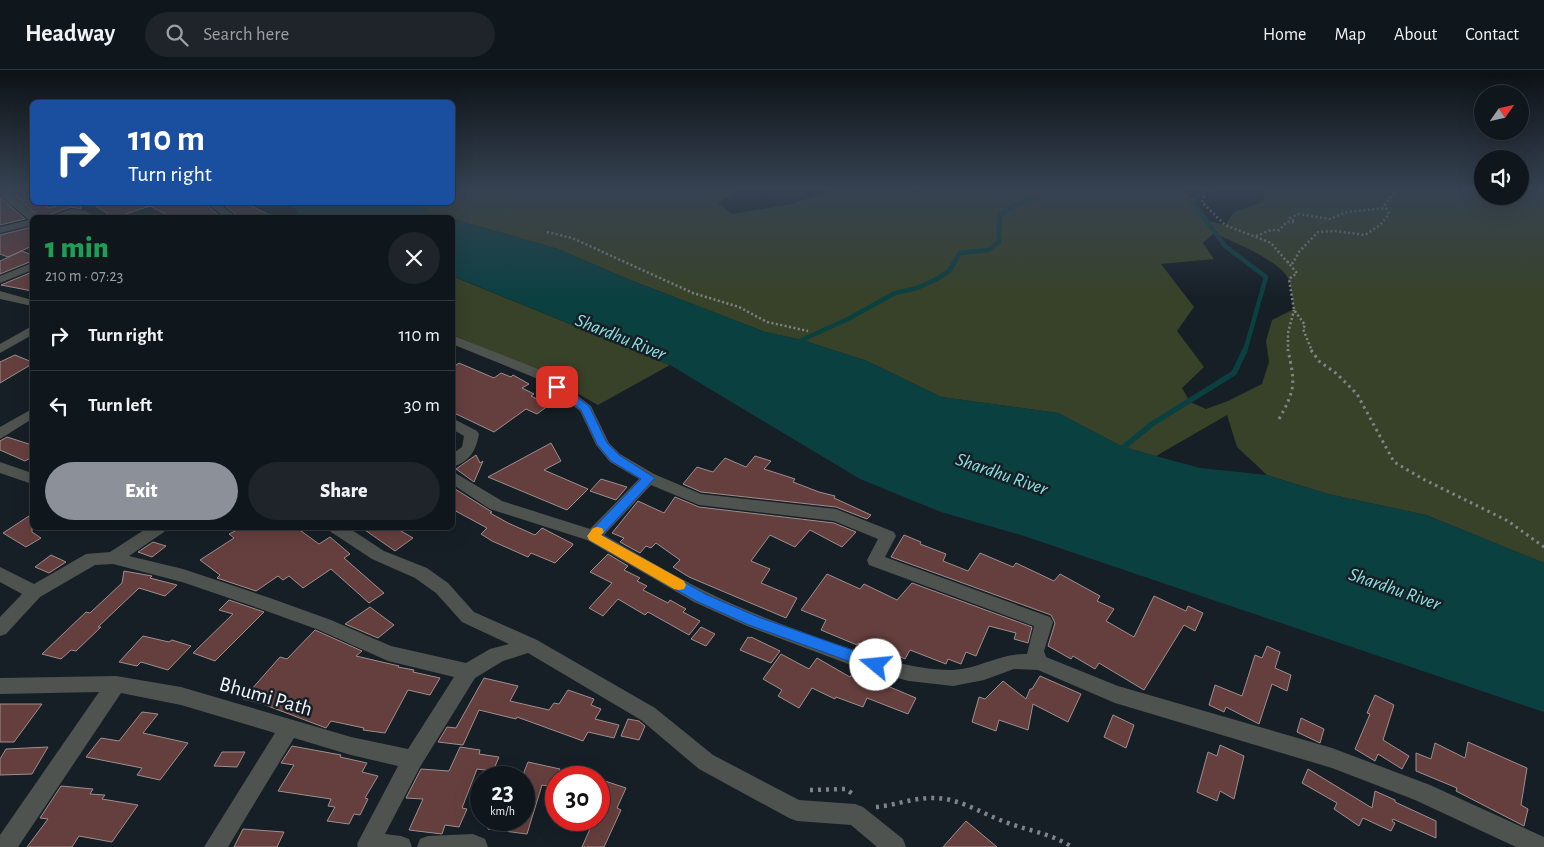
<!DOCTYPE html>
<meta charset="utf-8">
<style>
body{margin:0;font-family:"Alegreya Sans",sans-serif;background:#1e2429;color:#f1f3f6;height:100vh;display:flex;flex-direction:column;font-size:19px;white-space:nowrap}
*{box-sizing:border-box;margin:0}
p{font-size:16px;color:#9c9fa3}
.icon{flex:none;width:28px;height:28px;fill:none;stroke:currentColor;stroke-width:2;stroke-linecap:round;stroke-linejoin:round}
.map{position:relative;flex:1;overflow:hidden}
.drawer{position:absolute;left:30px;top:145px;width:425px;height:315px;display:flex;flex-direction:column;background:#10171c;border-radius:8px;box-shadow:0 5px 20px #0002,0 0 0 1px #30363b}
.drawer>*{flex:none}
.guide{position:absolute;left:30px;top:30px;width:425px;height:105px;border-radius:8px;box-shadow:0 5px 20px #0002,0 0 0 1px #30363b;background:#1a4fa0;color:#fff;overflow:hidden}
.needle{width:32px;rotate:56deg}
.tools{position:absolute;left:1474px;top:15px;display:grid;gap:10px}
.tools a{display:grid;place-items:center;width:55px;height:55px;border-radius:50%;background:#10171c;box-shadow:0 5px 20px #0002,0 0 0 1px #30363b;font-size:25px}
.speed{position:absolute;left:470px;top:696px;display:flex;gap:10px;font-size:25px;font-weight:700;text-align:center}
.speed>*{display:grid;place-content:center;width:65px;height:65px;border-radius:50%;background:#10171c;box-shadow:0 5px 20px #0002,0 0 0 1px #30363b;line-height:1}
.speed small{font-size:12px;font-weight:400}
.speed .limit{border:8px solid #d22;background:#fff;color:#111}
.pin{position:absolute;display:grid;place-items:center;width:42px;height:42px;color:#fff;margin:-21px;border-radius:10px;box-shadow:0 2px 8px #0006}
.me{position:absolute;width:55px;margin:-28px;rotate:287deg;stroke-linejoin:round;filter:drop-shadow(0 0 4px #0008)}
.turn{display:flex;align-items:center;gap:18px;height:105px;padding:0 15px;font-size:22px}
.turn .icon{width:65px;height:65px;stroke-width:2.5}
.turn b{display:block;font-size:35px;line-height:42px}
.round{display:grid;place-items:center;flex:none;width:52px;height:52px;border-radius:26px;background:#1e2429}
.head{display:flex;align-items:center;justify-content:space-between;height:85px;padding:0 15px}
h1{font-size:30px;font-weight:800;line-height:38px;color:#1e9e55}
.primary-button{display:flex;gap:10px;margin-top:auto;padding:10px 15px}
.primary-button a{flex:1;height:58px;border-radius:30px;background:#8c9099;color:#fff;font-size:20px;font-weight:800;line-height:58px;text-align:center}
.primary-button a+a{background:#1e2429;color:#f1f3f6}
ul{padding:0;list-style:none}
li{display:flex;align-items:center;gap:15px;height:70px;padding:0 15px;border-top:1px solid #30363b}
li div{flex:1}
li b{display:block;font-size:19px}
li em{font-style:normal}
header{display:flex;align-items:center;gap:30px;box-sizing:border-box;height:70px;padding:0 25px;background:#10171c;border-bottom:1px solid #30363b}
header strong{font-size:24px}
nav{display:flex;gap:28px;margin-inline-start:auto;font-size:18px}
.search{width:350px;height:45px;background:#1e2429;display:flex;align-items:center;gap:12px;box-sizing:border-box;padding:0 18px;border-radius:28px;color:#9c9fa3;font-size:19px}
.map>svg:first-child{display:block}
.green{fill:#384228;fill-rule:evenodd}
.water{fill:#0b4041}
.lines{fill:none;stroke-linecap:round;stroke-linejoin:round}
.stream-far1{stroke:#0b4041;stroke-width:4.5}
.stream{stroke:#0b4041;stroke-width:5.5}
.building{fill:#653f3e;stroke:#9e8e8d}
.path-far2{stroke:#7d858b;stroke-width:2.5;stroke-dasharray:2 2.5;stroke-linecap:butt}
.path-far1{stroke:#7d858b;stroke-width:3;stroke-dasharray:2.5 4;stroke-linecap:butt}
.path{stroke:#7d858b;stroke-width:4.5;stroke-dasharray:3 5;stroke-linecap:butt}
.minor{fill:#4f534f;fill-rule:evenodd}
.route{fill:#1a73e8;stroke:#114b97}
.slow{fill:#f59e0b}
.labels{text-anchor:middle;stroke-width:5;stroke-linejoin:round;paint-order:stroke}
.water-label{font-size:19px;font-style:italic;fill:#8ae0e0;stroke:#161f26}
.near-street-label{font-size:21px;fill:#f0f6fb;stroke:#161f26}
</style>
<header>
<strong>Headway</strong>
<div class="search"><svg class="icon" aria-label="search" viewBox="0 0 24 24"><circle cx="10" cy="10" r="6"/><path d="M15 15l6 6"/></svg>Search here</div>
<nav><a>Home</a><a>Map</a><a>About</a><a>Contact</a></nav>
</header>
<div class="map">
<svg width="1544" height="777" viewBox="0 0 1544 777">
<rect width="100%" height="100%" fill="#161f26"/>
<!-- green -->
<path class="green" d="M453,119H740L718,133L732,144L792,134L827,122L826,119H909L916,123L933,119H1181L1191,130L1204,150L1225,155L1234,142L1263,132L1265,119H1482V126H1520V119H1544V493L1426,445L1328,424L1267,405L1237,377L1227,345L1156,386L1123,377L1058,343L941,327L867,291L802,270L765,262L630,210L558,179L432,143L414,133L452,132ZM1214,163C1234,172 1278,190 1288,208C1292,216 1292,230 1294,239L1272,250L1266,271L1269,292L1262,314L1228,331L1206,339L1190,332L1182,318L1204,297L1177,261L1194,237L1161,194L1214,189L1203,173Z
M452,206L670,295L598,335L534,299L453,265Z"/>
<!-- water -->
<path class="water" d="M290,133H414L432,143L448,147H302Z
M452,149L558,179L630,210L765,262L802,270L867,291L941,327L1058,343L1123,377L1200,398L1267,405L1328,424L1426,445L1544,493V642L1021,465L941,442L860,409L670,295L453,206Z"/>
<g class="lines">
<!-- stream-far1 -->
<path class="stream-far1" d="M1214,119L1191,130L1225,176L1266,207L1245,281
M795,273L848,249L895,223L917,218L935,210L949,201L960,183L988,180L999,172V146L1009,138L1042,124L1044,119"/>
<!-- stream -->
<path class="stream" d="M1119,381L1152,354L1234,303L1245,280"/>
</g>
<!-- building -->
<path class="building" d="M20,119L32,128V132H39L49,138L71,132H81V139L71,137L40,148L9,120Z
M0,127L25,149L0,155Z
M90,132H203L222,148H173L150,136L114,148Z
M221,132H243L276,148H240Z
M32,157V176L8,187L0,184V165Z
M22,181L32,185V191L0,204V191Z
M32,202V221L1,215Z
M15,285L32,292V294L0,313V292Z
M459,293L494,308L501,303L511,307L513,305L529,314L522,318L534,324L531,326L549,335L537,344L526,339L494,362L452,342V298Z
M7,367L32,375V387L25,391L0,380V371Z
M551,373L561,391L544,400L588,419L567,440L488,407Z
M476,385L480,393L483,391L474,412L456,399Z
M755,386L771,391L764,399L795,409L793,412L819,422L835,426L834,428L871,445L867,449L836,437L701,422L683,414L697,397L713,402L725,388L746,397Z
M601,409L627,417L616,430L590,421Z
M452,417L492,442L490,443L508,453L535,465L542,458L573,474L572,476L555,493L531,483L528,487L492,471L481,464L487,458L452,439Z
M675,427L699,437L834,453L856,462L842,477L810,460L795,477L770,465L751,491L770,499L761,513L797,528L786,548L689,507L673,497L680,490L656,473L651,478L646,476L640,483L620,472L624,468L612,463L638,431L664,443Z
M32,444V462L41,468L26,477L3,463Z
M241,458H297L319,474L330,467L350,484L344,488L384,523L369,533L331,499L303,518L289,506L283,510L278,506L256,521L217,508L220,505L200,490L234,468L229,464Z
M362,458H396L413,468L395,481Z
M904,465L921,472L920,474L946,484L943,491L968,501L980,483L1013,497L1016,493L1054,511L1060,504L1100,526L1097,531L1114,539L1106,551L1134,567L1154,526L1186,541L1188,536L1203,543L1195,561L1184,555L1144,620L1099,593L1095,599L1073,586L1071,589L1048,576L1055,553L1051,545L891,487Z
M153,472L166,476L152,487L138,482Z
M608,484L628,496L624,500L640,508L637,511L647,516L643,520L668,533L670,530L686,539L683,542L700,551L689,565L648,542L645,545L618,529L603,546L589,538L612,513L590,502Z
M51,485L66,492L49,503L35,497Z
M124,501L152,506L150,508L177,515L165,526L139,518L98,557H101L76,581L71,580L61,589L42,584L86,542L90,543L122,513Z
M827,504L860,519L864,514L897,530L912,513L1032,557L1028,573L1014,569L1016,563L989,556L976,586L966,582L961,594L948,589L946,594L910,580L905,589L881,578L878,583L858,573L857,575L821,560L826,550L801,540Z
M229,530L264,542L215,591L193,583L233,544L219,540Z
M370,537L394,555L378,568L345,554Z
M701,557L715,564L706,576L691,569Z
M315,560L362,581L356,586L399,596L398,597L414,600L413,602L440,608L430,625L408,620L385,663L363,660L364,658L331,651L326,658L260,633L243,629L280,587L287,589Z
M143,566L169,572L172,570L191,576L168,600L141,592L137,596L119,592Z
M748,567L750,568L751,567L780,581L771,593L740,580Z
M1267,576L1280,582L1275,598L1291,605L1287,621L1272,614L1259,654L1226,637L1224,642L1209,635L1215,615L1242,626L1255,585L1262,588Z
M781,584L809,599L817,588L850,607L852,604L877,614L878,612L916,628L908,644L867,628L863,637L836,627L835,629L812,618L799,638L778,626L782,620L763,609Z
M1040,606L1081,624L1068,652L1033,634L1028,660L999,650L996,661L972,652L979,627L985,629L1003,611L1026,629L1030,619H1032Z
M484,608L518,616L510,631L549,640L554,633L559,634L568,620L594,629L591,635L601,639L595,649L619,655L614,668L588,662L583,671L517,647L516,649L479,640L463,675L438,672L447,657L456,658Z
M1375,625L1394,635L1383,670L1409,686L1402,699L1378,684L1375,691L1355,679L1370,644L1367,643Z
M0,634H42L14,672H0Z
M142,642L158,644L143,663L188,673L160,710L137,705L142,698L86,687L101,668L119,671Z
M1113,645L1134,655L1126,678L1104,667Z
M1301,648L1324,659L1320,673L1297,662Z
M628,649L639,651L645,656L639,670L621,666Z
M1468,672L1527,698L1521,735L1528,739L1524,756L1456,721L1457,718L1416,701V683L1431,689L1435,673L1465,688Z
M1220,675L1244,686L1234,729L1220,721L1217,731L1197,722L1208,682L1217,686Z
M292,676L341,685L340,687L367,693L362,702L378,706L365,728L368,729L360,745L354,744L349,754L327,751L335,737L328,736L331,729L278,721L294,695L281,693Z
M48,677L32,704L0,705V689L6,679Z
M460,677L480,680L479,684L499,687L493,701L477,699L462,738L467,739L459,757L445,755L442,764L409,760L423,729L406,728L421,699L449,701Z
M222,682H245L237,697L214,696Z
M528,692L560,699L553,717L542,715L527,764L488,759V750H524V702Z
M1308,699L1372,738L1375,721L1395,730V732L1436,751V768L1393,749L1392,751L1395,753L1391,761L1363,748L1359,756L1334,739L1337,733L1302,713Z
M599,709L626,718L617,738L621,740L604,777H582L594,750H599Z
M61,716L93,719L90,724L105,725L102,729L138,735L112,772L79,766L72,777H27L48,749L40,748Z
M966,751L997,777H943Z
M243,759L284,762L277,777H234Z"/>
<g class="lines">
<!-- path-far2 -->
<path class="path-far2" d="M458,119L460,120
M1204,119L1201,122L1204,126L1202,132L1225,155L1271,173L1297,203L1289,209L1294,240L1305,255L1303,259L1312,281
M547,162L572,168L693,223L739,237L767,252L808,261
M1256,166L1271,160H1279L1287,152H1295L1290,148L1298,144L1330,149L1347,142L1386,138
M1287,192L1293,193L1299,182L1318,162L1335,161L1365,165L1380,155L1389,144L1385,135L1396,119
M1288,281V263L1294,240"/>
<!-- path-far1 -->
<path class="path-far1" d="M1311,280L1319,291L1337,304L1357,324L1394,392L1423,409L1508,451L1544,477
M1279,349C1296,319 1295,313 1288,280"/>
<!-- path -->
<path class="path" d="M810,720L846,719L854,725
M876,737C896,735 916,727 936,728C962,729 984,745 1008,753C1030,761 1052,764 1072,777"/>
<!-- minor -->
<path class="minor" d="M0,119H5L37,146L38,148H32V155L0,163V157L29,150L0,125Z
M205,132H217L238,148H226Z
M72,139L85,141L98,148L76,145L46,148Z
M32,193V200L0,213V206Z
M0,221L32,230V236L0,229Z
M32,256V265L0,283V274Z
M452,265L548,303L591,336L609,373L620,384L654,404L701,424L836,439L894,462L896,466L885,487L1050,547L1053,552L1044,581L1046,587L1118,616L1332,678L1430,715L1544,767V777H1516L1415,730L1332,698L1115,633L1038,600L1014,599L984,610L953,616L909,611L859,598L747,556L694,532L587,470L490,439L452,414V401L502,431L590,459L639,409L610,392L596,375L580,341L538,309L452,274ZM651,415L699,435L834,451L878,469L867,490L869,495L1034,556L1027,584C1001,583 979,599 953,600C916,601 865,584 831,572C789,557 747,542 707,522C672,505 638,484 604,465Z
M32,339V349L0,369V357Z
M452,348L477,361L479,364C476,380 470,392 452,397V384L462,377L464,366L452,359Z
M0,392L32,403V414L0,403Z
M147,458H166L164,462L129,486L183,499L270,528L331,550L391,576L466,593L490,579L509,574L462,552L436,523L415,508L372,489L331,462L329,458H349L384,481L427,498L448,513L474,542L537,570L655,638L713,685L799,730L855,734L863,737L903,769L906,777H877L851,755L797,751L789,748L699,699L641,650L528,583L503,591L475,608L420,697L385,764L401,766L409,769L412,777H358L357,774L398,696L351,685L294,668L228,777H204L275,663L181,635L121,623L18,777H0V765L99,622L0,624V608L116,606L181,617L351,667L408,679L454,607L388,591L319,560L258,538L182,512L113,494L95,495L40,527L6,564L0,566V547L22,524L0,512V497L34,514L86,484L110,482Z
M473,764L485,769L488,777H417L420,769L428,766Z"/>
</g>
<!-- sky -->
<linearGradient id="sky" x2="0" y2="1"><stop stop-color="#0c1115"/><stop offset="0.52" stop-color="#364252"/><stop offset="1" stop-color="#364252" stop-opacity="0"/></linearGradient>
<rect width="1544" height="228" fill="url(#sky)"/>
<!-- route -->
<path class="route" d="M557,313L589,336L607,373L619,385L655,408L602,465L705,524L758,547L881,590L883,595L881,599L876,601L749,555L696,531L589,470L587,466L589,463L641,409L611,391L597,374L581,340L552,317Z"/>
<!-- slow -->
<path class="slow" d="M597,457L602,458L604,462L601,465L684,511L686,515L684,519L679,520L674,519L589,470L587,466L593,458Z"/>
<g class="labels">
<!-- water labels -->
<g class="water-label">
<text transform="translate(621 266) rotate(22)" y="7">Shardhu River</text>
<text transform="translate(1002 403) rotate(19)" y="7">Shardhu River</text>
<text transform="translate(1395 518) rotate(19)" y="7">Shardhu River</text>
</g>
<!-- near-street labels -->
<g class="near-street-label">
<text transform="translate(266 626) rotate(16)" y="7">Bhumi Path</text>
</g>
</g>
</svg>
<div class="tools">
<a><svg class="needle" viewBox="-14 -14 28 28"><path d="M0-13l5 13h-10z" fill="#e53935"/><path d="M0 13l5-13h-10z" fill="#9c9fa3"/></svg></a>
<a><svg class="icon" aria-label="sound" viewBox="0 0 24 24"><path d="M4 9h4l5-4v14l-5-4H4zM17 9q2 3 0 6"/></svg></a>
</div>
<div class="speed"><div>23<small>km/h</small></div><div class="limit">30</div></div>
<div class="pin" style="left:557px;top:317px;background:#d93025"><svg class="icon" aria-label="arrive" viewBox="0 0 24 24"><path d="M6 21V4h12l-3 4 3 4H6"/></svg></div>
<svg class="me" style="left:876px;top:595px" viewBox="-20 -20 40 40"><circle r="19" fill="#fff"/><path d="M0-13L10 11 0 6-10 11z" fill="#1a73e8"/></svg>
<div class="guide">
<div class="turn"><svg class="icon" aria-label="right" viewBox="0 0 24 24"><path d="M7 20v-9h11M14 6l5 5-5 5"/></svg><div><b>110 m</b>Turn right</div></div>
</div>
<section class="drawer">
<div class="head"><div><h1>1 min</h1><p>210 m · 07:23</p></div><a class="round"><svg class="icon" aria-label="close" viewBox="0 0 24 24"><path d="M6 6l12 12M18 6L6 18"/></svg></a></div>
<ul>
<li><svg class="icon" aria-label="right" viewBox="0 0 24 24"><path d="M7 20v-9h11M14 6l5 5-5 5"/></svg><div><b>Turn right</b></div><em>110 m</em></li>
<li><svg class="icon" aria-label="left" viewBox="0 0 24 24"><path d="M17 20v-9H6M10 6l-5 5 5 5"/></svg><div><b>Turn left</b></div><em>30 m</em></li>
</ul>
<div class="primary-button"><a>Exit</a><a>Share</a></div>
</section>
</div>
